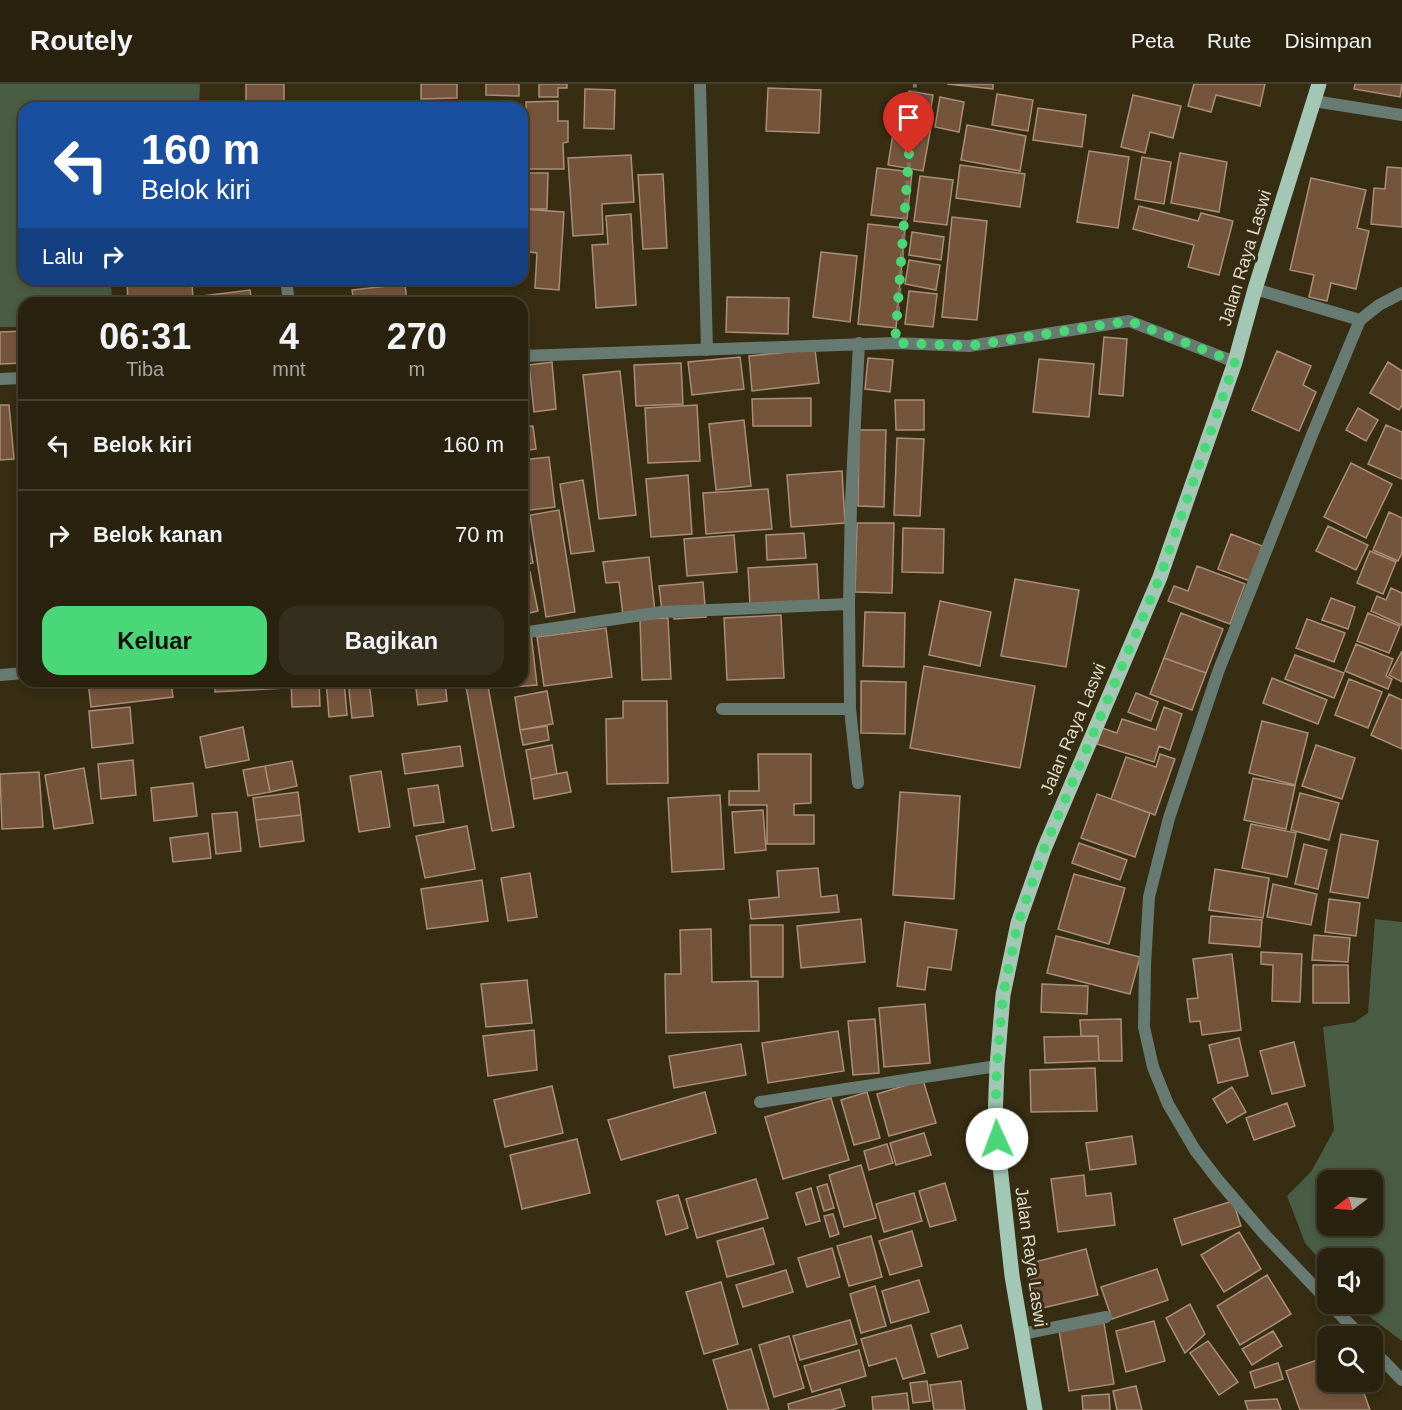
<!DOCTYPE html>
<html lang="id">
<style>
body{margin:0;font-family:Helvetica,sans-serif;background:#342f1c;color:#f1f3f6;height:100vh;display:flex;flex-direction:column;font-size:22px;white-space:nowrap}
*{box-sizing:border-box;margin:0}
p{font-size:20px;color:#a5a49e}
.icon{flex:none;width:33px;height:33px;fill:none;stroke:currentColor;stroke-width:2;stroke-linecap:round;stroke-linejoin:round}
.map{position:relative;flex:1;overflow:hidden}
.side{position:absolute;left:18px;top:213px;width:510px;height:390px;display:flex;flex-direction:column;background:#28220e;border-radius:18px;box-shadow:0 3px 9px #0003,0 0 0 2px #443f2e}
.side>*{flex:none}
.banner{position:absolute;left:18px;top:18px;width:510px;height:183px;border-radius:18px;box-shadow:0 3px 9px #0003,0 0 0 2px #443f2e;background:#1a4fa0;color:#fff;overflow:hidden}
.needle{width:39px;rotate:254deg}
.fabs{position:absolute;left:1317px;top:1086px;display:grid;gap:12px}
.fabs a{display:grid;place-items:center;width:66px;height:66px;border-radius:12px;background:#28220e;box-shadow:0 3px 9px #0003,0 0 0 2px #443f2e;font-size:30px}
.pin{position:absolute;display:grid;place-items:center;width:51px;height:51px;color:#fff;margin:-62px -26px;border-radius:50% 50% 50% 0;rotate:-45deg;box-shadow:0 0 6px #0007}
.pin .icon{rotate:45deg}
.me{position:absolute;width:66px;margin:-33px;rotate:358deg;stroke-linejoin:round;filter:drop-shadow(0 0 4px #0008)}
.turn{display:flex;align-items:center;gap:21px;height:126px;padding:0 24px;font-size:27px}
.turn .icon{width:78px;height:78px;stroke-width:2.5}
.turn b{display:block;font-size:42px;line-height:51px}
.then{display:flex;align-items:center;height:57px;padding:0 24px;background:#0003;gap:12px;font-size:22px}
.eta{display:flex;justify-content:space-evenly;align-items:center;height:102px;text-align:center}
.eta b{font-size:36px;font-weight:800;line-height:42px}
.action{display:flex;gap:12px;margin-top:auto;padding:12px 24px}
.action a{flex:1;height:69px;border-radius:18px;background:#4ad778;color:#111;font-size:24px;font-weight:800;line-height:69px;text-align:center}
.action a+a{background:#342f1c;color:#f1f3f6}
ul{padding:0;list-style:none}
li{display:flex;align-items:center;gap:18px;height:90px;padding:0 24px;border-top:2px solid #443f2e}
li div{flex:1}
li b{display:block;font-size:22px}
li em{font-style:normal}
header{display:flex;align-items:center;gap:36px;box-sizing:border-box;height:84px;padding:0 30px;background:#28220e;border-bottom:2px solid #443f2e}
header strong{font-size:28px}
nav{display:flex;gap:33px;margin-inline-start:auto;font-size:21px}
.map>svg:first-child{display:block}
.green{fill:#495c44;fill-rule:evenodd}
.building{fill:#75543c;stroke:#aa8e7a;stroke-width:1.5}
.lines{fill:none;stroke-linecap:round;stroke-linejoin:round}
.path{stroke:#7c745e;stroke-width:4;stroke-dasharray:6 3;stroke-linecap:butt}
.lane{stroke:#687b72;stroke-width:12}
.street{stroke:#687b72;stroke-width:12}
.primary{stroke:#a2c8b5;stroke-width:15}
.route{stroke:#4ad778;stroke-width:10;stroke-dasharray:0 18}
.labels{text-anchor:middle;stroke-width:6;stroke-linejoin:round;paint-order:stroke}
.street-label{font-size:18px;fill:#ded9c9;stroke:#362d12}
</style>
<header>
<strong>Routely</strong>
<nav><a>Peta</a><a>Rute</a><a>Disimpan</a></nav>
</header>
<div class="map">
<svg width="1402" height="1326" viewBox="0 0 1402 1326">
<rect width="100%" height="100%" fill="#362d12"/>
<!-- green -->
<path class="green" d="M0,0H200L199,24H24V195H111L112,219H24V243H0Z
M1375,835L1402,838V1257L1370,1233L1359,1220H1372V1174H1328L1327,1184L1305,1159L1287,1112L1311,1088L1334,1046L1323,943L1355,938L1368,929ZM1328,1096H1372V1142H1328Z"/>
<!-- building -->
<path class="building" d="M246,0H284V18H246Z
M421,0H457V14L421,15Z
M486,0H519V12L486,11Z
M539,0H567V4H558V13H539Z
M947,0H993V5Z
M1194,0H1265L1260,22L1216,11L1211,28L1188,22Z
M1355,0H1402L1400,13L1354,5Z
M768,4L821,6L819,49L766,47Z
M585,5L615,6L614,45L584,44Z
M909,7L933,11L929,37L904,34Z
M997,10L1033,16L1028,47L992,41Z
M1133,11L1181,22L1173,54L1150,48L1145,69L1121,63Z
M940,13L964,18L959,48L935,43Z
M403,17L404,24H344L343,20Z
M558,17V37H568V58L563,59L564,85H527L526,18Z
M1038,24L1086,31L1082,63L1033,56Z
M895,37L931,43L923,87L888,81Z
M967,41L1026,52L1020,87L961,76Z
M1089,67L1129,73L1118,144L1077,138Z
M1180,69L1227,78L1219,128L1171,119Z
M631,71L634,118L602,120L603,150L573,152L568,74Z
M1142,73L1171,78L1164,120L1135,115Z
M960,81L1025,90L1020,123L956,114Z
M1387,83L1402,84V143L1371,140L1374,104L1385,105Z
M877,84L912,88L907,135L871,131Z
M522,89H548L547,125H522Z
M663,90L667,164L643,165L638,91Z
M920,92L953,96L947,141L914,137Z
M1311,94L1366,106L1357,144L1369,147L1356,205L1331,199L1327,217L1309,213L1314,191L1290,186Z
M1139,122L1198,137L1201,129L1233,137L1219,191L1188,183L1194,161L1133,145Z
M522,125L564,128L559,206L535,204L537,169L522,167Z
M631,130L636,221L596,224L592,161L608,160L606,132Z
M952,133L987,137L977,236L942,233Z
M868,140L905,144L896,244L858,240Z
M912,148L944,153L941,176L909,171Z
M821,168L857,172L850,238L813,233Z
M909,176L940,181L936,206L905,200Z
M127,195H192L193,219H128Z
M202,195H259L202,201Z
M417,195H467V197L418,200Z
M405,200L407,219H354L352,206Z
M250,206L252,219H204L203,212Z
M909,207L937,210L933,243L905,240Z
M727,213L789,214L788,250L726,248Z
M24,247V279L0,280V248Z
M1104,253L1127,255L1123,312L1099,310Z
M815,265L819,299L752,307L749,272Z
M1277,267L1311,282L1303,301L1316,308L1299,347L1252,326Z
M740,273L744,305L692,311L688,278Z
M868,274L893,276L890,308L865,305Z
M1039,275L1094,280L1089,333L1033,328Z
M552,278L556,325L534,328L529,281Z
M1388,278L1402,287V321L1399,326L1370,309Z
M681,279L683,320L636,322L634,281Z
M620,287L636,431L599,435L583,291Z
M811,314V342H753L752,315Z
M895,316H924V346H896Z
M0,321H9L14,375L0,376Z
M697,321L700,377L648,379L645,324Z
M1358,324L1378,336L1366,357L1346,346Z
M744,336L751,402L716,406L709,340Z
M1386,341L1402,348V395L1368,380Z
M533,342L536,365L522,367V343Z
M859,346H886L884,423L858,422Z
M897,354L924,355L920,432L894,431Z
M549,373L555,423L522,427V376Z
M1351,379L1392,400L1366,454L1324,433Z
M842,387L845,439L791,443L787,391Z
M688,391L692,450L651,453L646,395Z
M583,396L594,467L571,470L560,400Z
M768,405L772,445L706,450L703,409Z
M559,426L575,528L546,533L530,431Z
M1389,428L1402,434V469L1398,477L1373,466Z
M522,434H525L533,479L522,481Z
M857,439H894L892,509L855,508Z
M1328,442L1368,461L1356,486L1316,467Z
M903,444L944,445L943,489L902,488Z
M804,449L806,474L767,476L766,451Z
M1231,450L1262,462L1250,497L1218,485Z
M734,451L737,488L687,492L684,455Z
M1370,467L1396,478L1383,510L1357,499Z
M649,473L655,528L623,532L619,498L606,499L603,478Z
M817,480L819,518L750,521L748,484Z
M1197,482L1245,500L1230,540L1168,517L1174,502L1188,507Z
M530,488L538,527L522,531V490Z
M1015,495L1079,506L1066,583L1001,572Z
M703,498L706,533L674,535V526L662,527L659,502Z
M1391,504L1402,509V541L1371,527L1377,512L1386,516Z
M1331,514L1355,523L1348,545L1322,536Z
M940,517L991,528L980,582L929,571Z
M865,528L905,529L904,583L863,582Z
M1181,529L1223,545L1206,589L1164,574Z
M1368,529L1400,542L1389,569L1357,557Z
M781,531L784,594L727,596L724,534Z
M668,534L671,595L642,596L640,535Z
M1307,535L1345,549L1334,578L1296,564Z
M606,544L612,593L544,602L537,553Z
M531,549L537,601L513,603V597H522V550Z
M1356,560L1393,575L1386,592L1392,595L1388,605L1345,587Z
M1402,567V598L1389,591Z
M1295,571L1344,589L1334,614L1285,595Z
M1164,574L1206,589L1192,626L1150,610Z
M924,582L1035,602L1020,684L910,664Z
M1272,594L1327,616L1318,640L1263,619Z
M1349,595L1382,608L1368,644L1335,631Z
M88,597H171L173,613L91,623Z
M215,597H286V604L215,608Z
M291,597H319L320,622L292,623Z
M326,597H344L347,631L329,633Z
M348,597H369L373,632L352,634Z
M415,597H445L447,617L418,621Z
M465,597H487L514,743L492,747Z
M861,597L906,598L905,650L861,649Z
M547,607L553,640L520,646L515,613Z
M1136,609L1158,618L1151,637L1128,628Z
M1389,610L1402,616V665L1371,651Z
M623,617H667L668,699L607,700L606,635L623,634Z
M130,623L133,659L92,664L89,627Z
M1164,623L1182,630L1170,666L1159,662L1154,678L1097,660L1102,644L1117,649L1122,635L1156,646Z
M1262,637L1308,649L1295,701L1249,689Z
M547,642L549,656L523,661L520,646Z
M243,643L249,676L206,684L200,653Z
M552,661L557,690L531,695L526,666Z
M1316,661L1355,674L1342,715L1302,702Z
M460,662L463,682L405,690L402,670Z
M758,670H811V719L794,720V731H814V760H767V721H729V707H759Z
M1160,670L1175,675L1155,731L1111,715L1126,673L1156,683Z
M133,676L136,711L101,715L98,680Z
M292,677L297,702L270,708L265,682Z
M265,682L270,708L248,712L243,686Z
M84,684L93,739L54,745L45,691Z
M381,687L390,743L359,748L350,692Z
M39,688L43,743L2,745L0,690Z
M567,688L571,708L534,715L531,695Z
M1253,694L1295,702L1286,745L1244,736Z
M193,699L197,732L154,737L151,704Z
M438,701L444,738L414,742L408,705Z
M298,708L301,731L256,736L253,714Z
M900,708L960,712L954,815L893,811Z
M1300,709L1339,719L1329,756L1291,746Z
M1097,710L1150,729L1135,773L1081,754Z
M720,711L724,785L672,788L668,714Z
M763,726L766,766L735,769L732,728Z
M237,728L241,767L216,770L212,730Z
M301,731L304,757L260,763L256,736Z
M1251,740L1296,749L1287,793L1242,784Z
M467,742L475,785L425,794L416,752Z
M208,749L211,774L173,778L170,754Z
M1341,750L1378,757L1368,814L1330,808Z
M1079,759L1127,776L1120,796L1072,779Z
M1304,760L1327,766L1318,805L1295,800Z
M818,784L821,813L837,811L839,828L751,835L749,816L779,813L777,787Z
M1215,785L1269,794L1263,834L1209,826Z
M530,789L537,833L508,837L501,794Z
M1074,790L1125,804L1109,860L1058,845Z
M482,796L488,837L427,845L421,805Z
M1273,800L1317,810L1311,841L1267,833Z
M1329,815L1360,819L1356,852L1325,848Z
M1211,832L1262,836L1260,863L1209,859Z
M861,835L865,878L801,884L797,842Z
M905,838L957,846L951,886L928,883L925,906L897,902Z
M750,841H783V893H751Z
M711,845L712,898L758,897L759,947L666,949L665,890H681L680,846Z
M1314,851L1350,854L1348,878L1312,876Z
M1056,852L1140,873L1130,910L1047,889Z
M1261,868L1302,870L1300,918L1272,917L1273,881L1261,880Z
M1232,870L1241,946L1202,951L1200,937L1190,938L1187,915L1198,914L1193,875Z
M1313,881H1348L1349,919H1313Z
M527,896L532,939L486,943L481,900Z
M1042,900L1088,902L1087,930L1041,928Z
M925,920L930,979L884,983L879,924Z
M875,935L879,989L853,991L848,937Z
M1121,935L1122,977H1099L1098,952H1081L1080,936Z
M534,946L537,986L488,992L483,952Z
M838,947L844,987L768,999L762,959Z
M1098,952L1099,977L1045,979L1044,953Z
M1239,954L1248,992L1218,999L1209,961Z
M1294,958L1305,1002L1272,1010L1260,967Z
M741,960L746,991L674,1004L669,972Z
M1095,984L1097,1027L1031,1028L1030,986Z
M923,996L936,1039L889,1052L877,1010Z
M552,1002L563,1049L505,1063L494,1016Z
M1232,1003L1246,1028L1227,1039L1213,1015Z
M705,1008L716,1049L621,1076L608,1036Z
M867,1008L880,1054L854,1061L841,1016Z
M831,1014L849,1076L783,1095L765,1033Z
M1287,1019L1295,1042L1254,1056L1246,1034Z
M924,1049L931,1071L896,1081L890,1059Z
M1132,1052L1136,1080L1090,1086L1086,1059Z
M577,1055L590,1109L522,1125L510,1071Z
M887,1060L893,1079L869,1086L864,1067Z
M861,1081L876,1134L844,1143L829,1091Z
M1084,1091L1086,1112L1111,1109L1115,1141L1058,1148L1051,1095Z
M756,1095L768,1134L697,1154L686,1115Z
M945,1099L956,1136L930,1143L919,1107Z
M827,1100L834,1124L824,1127L817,1103Z
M811,1104L820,1137L806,1141L796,1109Z
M914,1109L922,1137L884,1148L876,1120Z
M678,1111L688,1144L666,1151L657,1117Z
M1233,1117L1241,1142L1182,1161L1174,1135Z
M833,1130L839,1150L830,1153L824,1132Z
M763,1144L774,1180L727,1193L717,1157Z
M912,1147L922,1182L890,1191L879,1157Z
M1239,1148L1261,1185L1224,1208L1201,1171Z
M871,1152L882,1193L849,1202L837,1162Z
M832,1164L840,1193L807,1203L798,1174Z
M1086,1165L1098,1211L1038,1225L1027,1180Z
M1157,1185L1168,1216L1112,1235L1101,1203Z
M786,1186L793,1208L743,1223L736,1201Z
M1267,1191L1291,1230L1240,1261L1217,1222Z
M919,1196L929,1228L891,1239L882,1207Z
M721,1198L738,1260L704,1270L686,1208Z
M875,1202L886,1242L861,1249L850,1210Z
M1190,1220L1205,1250L1185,1269L1166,1234Z
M850,1236L857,1260L800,1276L793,1252Z
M1154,1237L1165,1277L1126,1288L1116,1247Z
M1104,1239L1114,1300L1069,1307L1059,1246Z
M911,1241L925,1289L903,1295L896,1274L869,1282L861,1255Z
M961,1241L968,1264L938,1273L931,1250Z
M1273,1247L1282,1262L1252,1281L1242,1265Z
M789,1252L804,1304L774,1313L759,1261Z
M1208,1257L1238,1298L1219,1311L1190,1269Z
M751,1265L769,1326H728L713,1276Z
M859,1266L866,1292L812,1308L804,1282Z
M1328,1272V1298H1360L1370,1326H1300L1286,1287Z
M1278,1279L1283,1295L1255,1304L1250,1288Z
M927,1297L930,1317L913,1319L910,1299Z
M961,1297L965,1326H934L930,1301Z
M1136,1302L1142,1326H1117L1113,1307Z
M840,1305L845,1322L831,1326H789L788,1320Z
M907,1309L909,1326H873L872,1313Z
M1109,1310L1110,1326H1083L1082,1312Z
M1277,1315L1281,1326H1248L1245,1317Z"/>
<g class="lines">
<!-- path -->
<path class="path" d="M897,237L915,0"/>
<!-- lane -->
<path class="lane" d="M1314,17L1402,31
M662,528L849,520"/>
<!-- street -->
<path class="street" d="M700,0L707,266
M286,195L289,219
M1255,205L1360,236
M522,272L895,259L969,262L1129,237L1235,278
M0,295L24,294
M522,549L662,528
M0,591L24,589
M722,625H850
M858,699L850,625L849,520L851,418L859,259
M760,1018L997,982
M1328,1217L1265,1151L1218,1096L1195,1066L1168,1020L1153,983L1144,943L1145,881L1149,813L1169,734L1218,588L1312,351L1360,236L1379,221L1402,209
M1330,1220L1361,1252
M1022,1250L1106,1233
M1372,1265L1402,1296"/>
<!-- primary -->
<path class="primary" d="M1035,1326L1012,1192L995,1036L997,982L1003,911L1018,839L1044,765L1160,493L1235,278L1255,205L1319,0"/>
</g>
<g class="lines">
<!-- route -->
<path class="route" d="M909,70L895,259L969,262L1129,237L1235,278L1160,493L1044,765L1018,839L1003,911L997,982L995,1036L997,1055"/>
</g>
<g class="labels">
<!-- street labels -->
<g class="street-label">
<text transform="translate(1245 174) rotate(-73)" y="6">Jalan Raya Laswi</text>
<text transform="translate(1073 645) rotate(-67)" y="6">Jalan Raya Laswi</text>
<text transform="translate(1031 1173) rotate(82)" y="6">Jalan Raya Laswi</text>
</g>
</g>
</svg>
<div class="fabs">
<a><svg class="needle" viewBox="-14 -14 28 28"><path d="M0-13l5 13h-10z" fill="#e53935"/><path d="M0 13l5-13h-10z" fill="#a5a49e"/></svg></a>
<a><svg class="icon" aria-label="sound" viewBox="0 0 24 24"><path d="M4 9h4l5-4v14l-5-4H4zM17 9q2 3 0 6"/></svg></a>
<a><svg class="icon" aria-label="search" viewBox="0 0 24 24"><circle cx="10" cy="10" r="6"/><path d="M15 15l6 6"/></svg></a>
</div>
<div class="pin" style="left:909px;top:70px;background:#d93025"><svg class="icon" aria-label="arrive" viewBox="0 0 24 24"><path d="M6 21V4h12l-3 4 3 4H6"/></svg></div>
<svg class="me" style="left:997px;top:1055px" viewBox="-20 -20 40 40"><circle r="19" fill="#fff"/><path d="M0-13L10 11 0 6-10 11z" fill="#4ad778"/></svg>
<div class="banner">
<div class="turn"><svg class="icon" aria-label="left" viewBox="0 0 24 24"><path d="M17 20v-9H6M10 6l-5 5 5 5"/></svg><div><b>160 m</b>Belok kiri</div></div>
<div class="then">Lalu<svg class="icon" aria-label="right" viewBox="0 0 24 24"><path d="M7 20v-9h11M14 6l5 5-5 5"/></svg></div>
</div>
<section class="side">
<div class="eta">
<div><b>06:31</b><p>Tiba</p></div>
<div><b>4</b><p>mnt</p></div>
<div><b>270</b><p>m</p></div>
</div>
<ul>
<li><svg class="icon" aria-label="left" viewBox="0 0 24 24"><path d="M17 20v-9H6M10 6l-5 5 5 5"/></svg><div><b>Belok kiri</b></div><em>160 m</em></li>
<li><svg class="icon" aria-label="right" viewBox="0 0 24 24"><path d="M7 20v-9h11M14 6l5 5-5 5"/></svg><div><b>Belok kanan</b></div><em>70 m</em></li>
</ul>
<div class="action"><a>Keluar</a><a>Bagikan</a></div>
</section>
</div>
